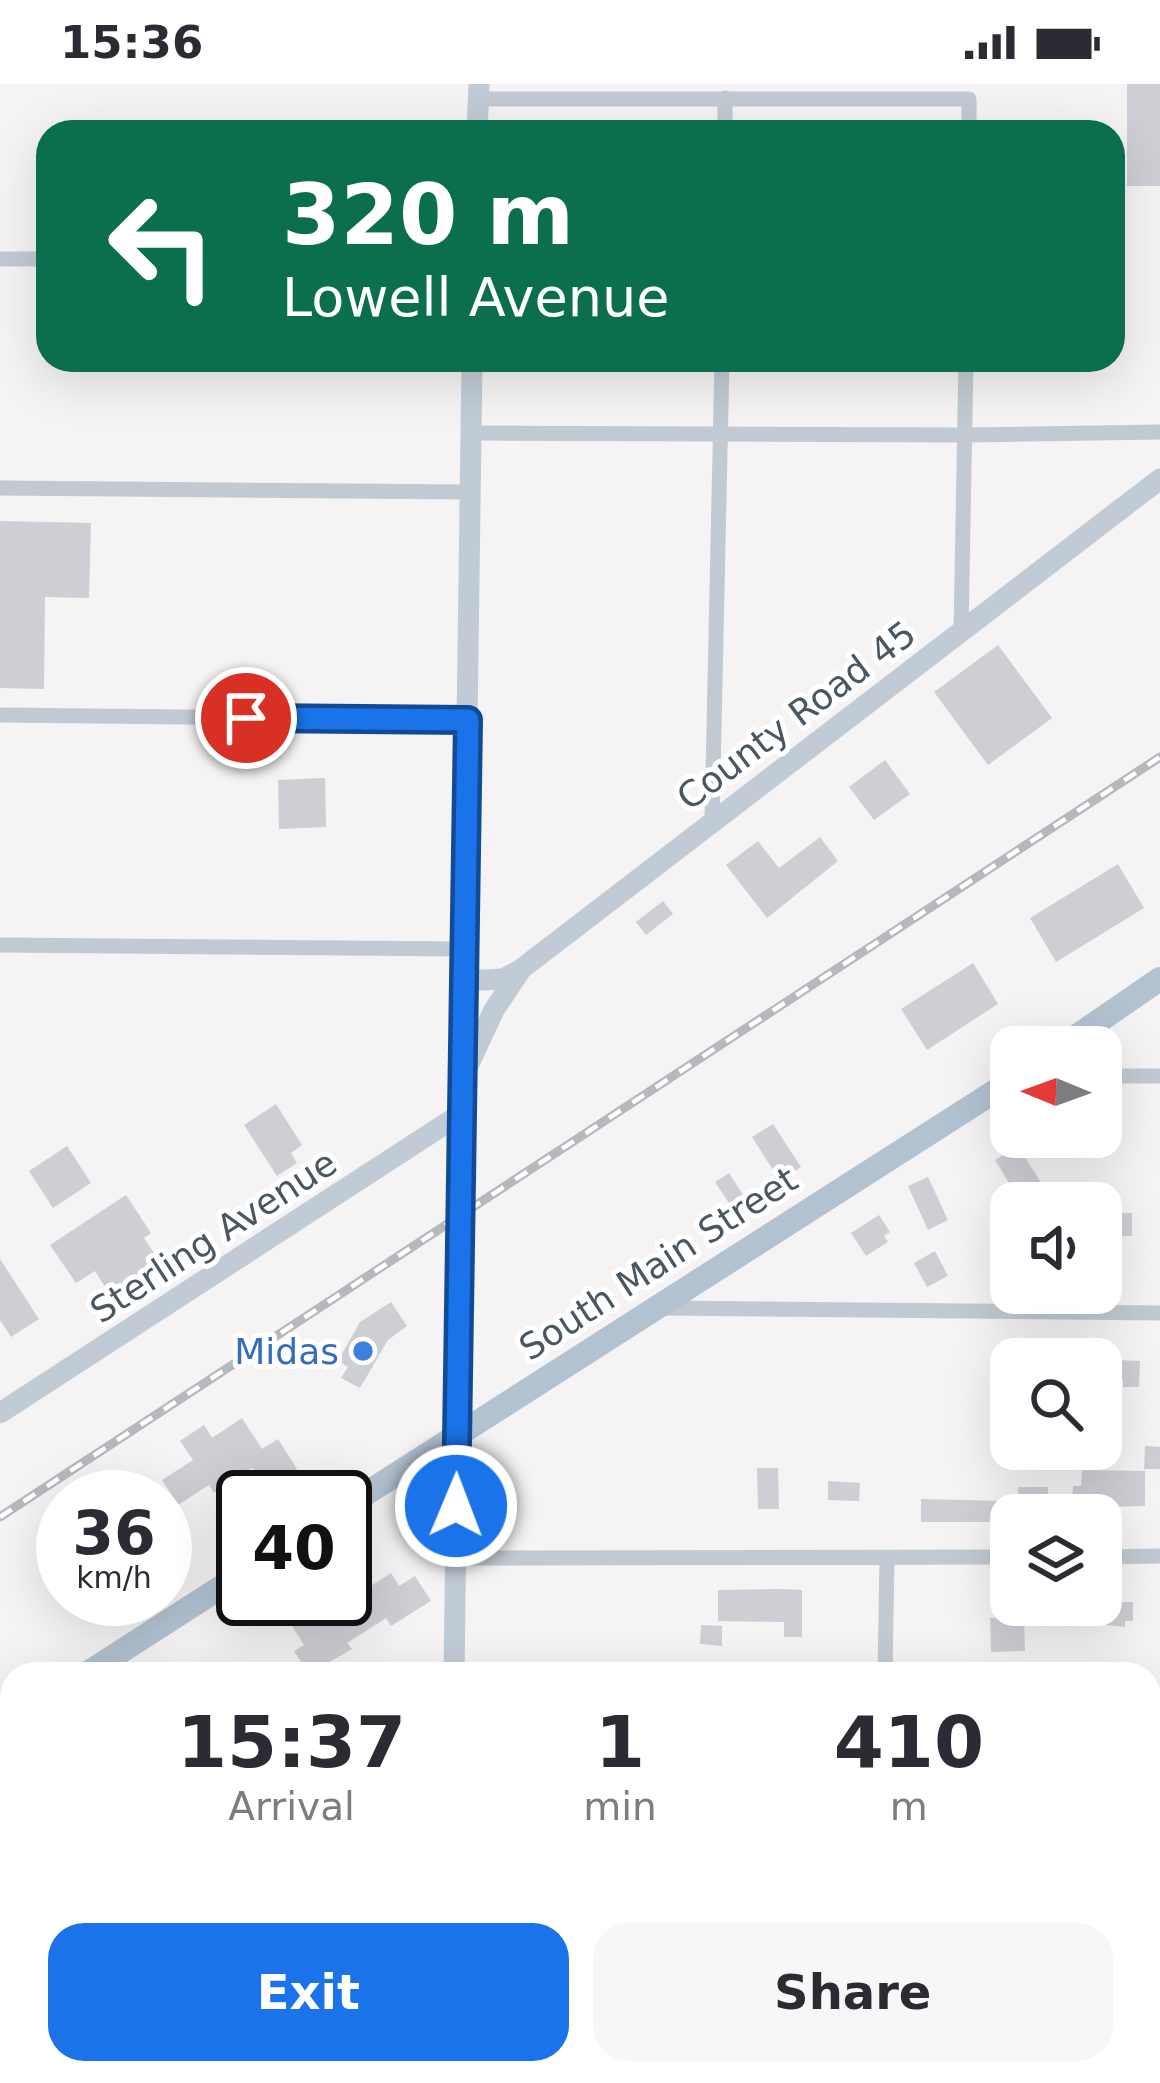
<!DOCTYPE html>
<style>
body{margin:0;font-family:"DejaVu Sans",sans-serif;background:#f7f7f7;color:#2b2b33;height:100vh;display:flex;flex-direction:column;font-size:45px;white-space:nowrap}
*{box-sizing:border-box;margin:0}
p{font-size:39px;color:#7c7c81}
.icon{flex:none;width:66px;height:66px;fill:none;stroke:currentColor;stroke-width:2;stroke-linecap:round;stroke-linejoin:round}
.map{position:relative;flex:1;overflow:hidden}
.drawer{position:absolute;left:0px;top:1578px;width:1161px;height:423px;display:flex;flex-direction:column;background:#fff;border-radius:36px 36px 0 0;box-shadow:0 12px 48px #0002}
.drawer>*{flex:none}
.banner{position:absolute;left:36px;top:36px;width:1089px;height:252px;border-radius:36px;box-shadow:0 12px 48px #0002;background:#0b6e4f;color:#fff;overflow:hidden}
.needle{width:78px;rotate:271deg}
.tools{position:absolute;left:990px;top:942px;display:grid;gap:24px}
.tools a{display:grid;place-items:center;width:132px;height:132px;border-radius:24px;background:#fff;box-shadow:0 12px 48px #0002;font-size:60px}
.speed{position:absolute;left:36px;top:1386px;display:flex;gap:24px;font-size:60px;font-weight:700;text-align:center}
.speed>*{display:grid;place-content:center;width:156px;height:156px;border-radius:50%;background:#fff;box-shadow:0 12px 48px #0002;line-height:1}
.speed small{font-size:30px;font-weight:400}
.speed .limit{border:6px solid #111;border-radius:18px;background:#fff;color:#111}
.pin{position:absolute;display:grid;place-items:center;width:102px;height:102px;color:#fff;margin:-51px;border:6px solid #fff;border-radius:50%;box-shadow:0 3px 12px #0007}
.me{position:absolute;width:132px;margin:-66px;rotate:1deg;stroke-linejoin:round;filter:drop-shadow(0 0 9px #0008)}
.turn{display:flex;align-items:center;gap:42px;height:252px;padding:0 48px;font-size:54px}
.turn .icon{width:156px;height:156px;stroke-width:2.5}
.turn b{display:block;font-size:84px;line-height:102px}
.eta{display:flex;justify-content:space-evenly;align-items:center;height:204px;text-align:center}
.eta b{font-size:72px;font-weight:600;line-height:84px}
.cta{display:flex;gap:24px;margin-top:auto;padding:24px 48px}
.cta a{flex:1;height:138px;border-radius:36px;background:#1a73e8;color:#fff;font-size:48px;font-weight:600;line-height:138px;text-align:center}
.cta a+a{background:#f7f7f7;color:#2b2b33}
.status{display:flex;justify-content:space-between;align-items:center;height:84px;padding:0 60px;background:#fff;direction:ltr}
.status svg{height:33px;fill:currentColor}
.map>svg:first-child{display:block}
.building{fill:#cdcfd5}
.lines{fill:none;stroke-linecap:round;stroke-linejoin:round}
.street{stroke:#c1cad2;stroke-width:15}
.secondary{stroke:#c1cbd6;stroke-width:21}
.primary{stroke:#b3c2d1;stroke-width:24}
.rail-casing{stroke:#b5b8bd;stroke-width:9}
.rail{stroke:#fff;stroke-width:4.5;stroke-dasharray:14;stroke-linecap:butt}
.route-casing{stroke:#114b97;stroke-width:30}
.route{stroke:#1a73e8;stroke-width:21}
.shop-dot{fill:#3f7fe0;stroke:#fff;stroke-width:4.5}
.labels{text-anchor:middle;stroke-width:10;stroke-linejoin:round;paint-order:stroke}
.street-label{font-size:36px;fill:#4a5661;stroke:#fff}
.shop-label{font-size:36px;fill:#366cbe;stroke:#fff;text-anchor:end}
</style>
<div class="status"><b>15:36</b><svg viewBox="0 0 49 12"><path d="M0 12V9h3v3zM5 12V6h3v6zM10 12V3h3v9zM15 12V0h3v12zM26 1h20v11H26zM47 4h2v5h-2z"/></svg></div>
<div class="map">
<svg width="1160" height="1999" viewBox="0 0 1160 1999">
<rect width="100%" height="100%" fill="#f5f3f3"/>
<!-- building -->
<path class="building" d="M1127,0H1160V102H1127Z
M0,437L91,439L89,514L45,513L44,605L0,604Z
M998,561L1052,634L988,681L934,608Z
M885,676L910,710L874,736L849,703Z
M325,694L326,743L279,745L278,696Z
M820,753L838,777L767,834L726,781L758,757L779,784Z
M1118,780L1144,824L1056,878L1030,834Z
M663,817L673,830L646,851L636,838Z
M973,879L998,920L927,966L901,925Z
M276,1020L302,1061L291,1069L297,1079L277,1092L244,1041Z
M773,1040L801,1083L780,1097L752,1053Z
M67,1062L91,1099L53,1124L29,1087Z
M1018,1062L1040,1097L1017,1112L995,1076Z
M729,1089L750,1122L737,1131L715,1098Z
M928,1093L948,1136L928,1146L908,1102Z
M126,1111L151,1149L144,1154L162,1181L112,1214L95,1187L76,1199L50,1161Z
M1111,1129H1132V1152H1111Z
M879,1131L890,1148L884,1152L888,1158L866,1172L851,1149Z
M935,1167L948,1192L927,1203L914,1179Z
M0,1175L39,1235L11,1253L0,1236Z
M391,1218L407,1242L388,1256L360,1304L341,1294L348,1283L338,1277L360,1238Z
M1117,1276L1140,1277L1139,1303H1123V1296H1116Z
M242,1334L262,1365L278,1355L297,1385L266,1405L252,1384L214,1409L209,1401L178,1421L162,1396L193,1376L180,1357L204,1341L212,1354Z
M1145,1362L1160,1363V1385H1144Z
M757,1384H778L779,1425H758Z
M1082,1386L1145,1387V1422L1072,1424L1073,1402H1081Z
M828,1397L860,1399L859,1417L828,1416Z
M1018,1403H1048V1425L1018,1426Z
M921,1415L1006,1417V1438H921Z
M63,1445V1493L41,1459Z
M391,1489L399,1502L415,1492L431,1517L391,1542L386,1534L347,1559L352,1565L309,1590L294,1567L304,1561L292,1542L324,1521L329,1529Z
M784,1505L802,1506V1553H784V1538L718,1537V1506Z
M1101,1518H1133V1537H1125V1543L1089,1539V1521H1101Z
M1024,1533L1025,1567L991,1568L990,1534Z
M701,1541L722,1542V1562L700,1560Z"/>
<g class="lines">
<!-- street -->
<path class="street" d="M478,15H969V48
M725,48V14
M0,175H48
M472,349L966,351L1160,348
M0,404L471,408
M961,547L966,276
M0,631L468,636
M712,736L722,276
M0,861L464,865
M1101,992H1160
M661,1224L1160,1229
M1101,1473L1160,1472
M455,1474L1011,1473
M885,1590L887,1474
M1149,1723H1160
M0,1944L12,1936
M294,1989L300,1999
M369,1999L384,1989"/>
<!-- secondary -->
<path class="secondary" d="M477,48L479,0
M464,897L503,895L520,886L1160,395
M466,986L494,926L520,887
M0,1329L462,1029
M454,1590L472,276
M449,1999V1989"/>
<!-- primary -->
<path class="primary" d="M1061,963L1160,895
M345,1423L1011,997
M86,1590L243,1489
M0,1646L12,1638"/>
<!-- rail casing -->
<g class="rail-casing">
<path id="rail" d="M0,1433L1160,673"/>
</g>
<!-- rail -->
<use href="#rail" class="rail"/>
</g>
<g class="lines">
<!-- route casing -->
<g class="route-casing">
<path id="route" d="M246,634L468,636L456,1422"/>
</g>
<!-- route -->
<use href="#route" class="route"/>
</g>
<!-- markers -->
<circle class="shop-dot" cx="363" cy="1267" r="12"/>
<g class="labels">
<!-- street labels -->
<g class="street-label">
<text transform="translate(796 631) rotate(-37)" y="13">County Road 45</text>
<text transform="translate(213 1152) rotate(-33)" y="13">Sterling Avenue</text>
<text transform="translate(658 1179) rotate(-33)" y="13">South Main Street</text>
</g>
<!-- shop labels -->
<g class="shop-label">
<text x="339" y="1280">Midas</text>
</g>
</g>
</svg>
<div class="tools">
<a><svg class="needle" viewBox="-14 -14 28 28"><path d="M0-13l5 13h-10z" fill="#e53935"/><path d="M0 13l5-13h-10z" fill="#7c7c81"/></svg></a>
<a><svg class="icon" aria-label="sound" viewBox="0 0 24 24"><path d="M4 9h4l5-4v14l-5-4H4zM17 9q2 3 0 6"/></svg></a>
<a><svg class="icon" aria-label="search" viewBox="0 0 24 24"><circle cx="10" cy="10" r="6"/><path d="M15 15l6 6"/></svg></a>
<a><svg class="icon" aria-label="layers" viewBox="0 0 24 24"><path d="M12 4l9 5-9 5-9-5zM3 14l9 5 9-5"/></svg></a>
</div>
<div class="speed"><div>36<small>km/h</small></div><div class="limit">40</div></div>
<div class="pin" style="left:246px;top:634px;background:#d93025"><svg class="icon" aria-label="arrive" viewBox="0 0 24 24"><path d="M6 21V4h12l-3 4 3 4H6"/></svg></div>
<svg class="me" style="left:456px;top:1422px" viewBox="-20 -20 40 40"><circle r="17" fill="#1a73e8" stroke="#fff" stroke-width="3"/><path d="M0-11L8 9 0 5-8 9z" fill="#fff"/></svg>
<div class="banner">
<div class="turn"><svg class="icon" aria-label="left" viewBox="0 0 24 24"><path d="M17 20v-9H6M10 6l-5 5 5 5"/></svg><div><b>320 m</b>Lowell Avenue</div></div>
</div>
<section class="drawer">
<div class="eta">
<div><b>15:37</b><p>Arrival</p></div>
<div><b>1</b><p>min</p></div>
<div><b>410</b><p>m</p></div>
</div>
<div class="cta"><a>Exit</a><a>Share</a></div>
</section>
</div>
